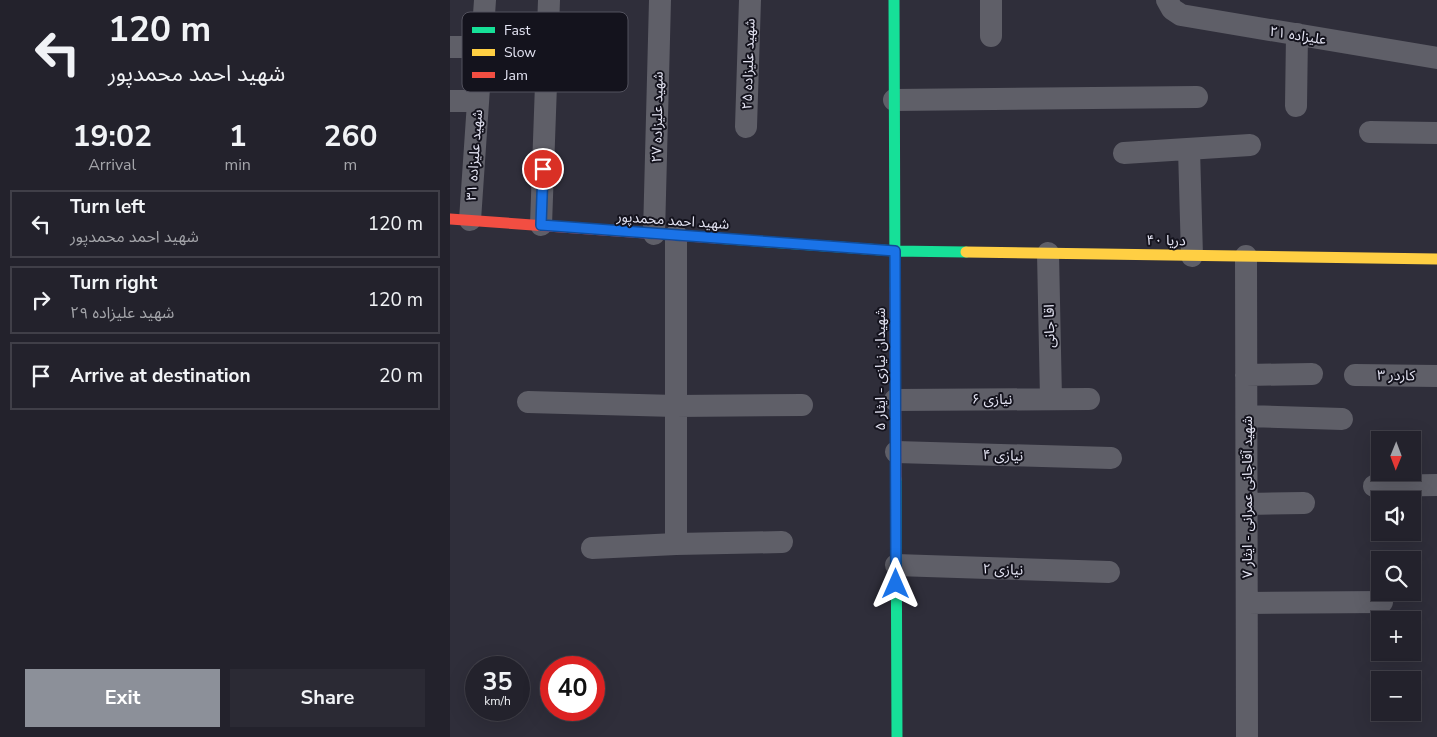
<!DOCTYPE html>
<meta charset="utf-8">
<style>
body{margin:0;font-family:"Nunito Sans","Noto Sans Arabic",sans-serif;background:#2b2a34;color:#f1f3f6;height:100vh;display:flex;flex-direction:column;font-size:19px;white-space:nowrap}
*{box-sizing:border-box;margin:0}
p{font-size:16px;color:#a3a4a9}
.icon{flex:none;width:28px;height:28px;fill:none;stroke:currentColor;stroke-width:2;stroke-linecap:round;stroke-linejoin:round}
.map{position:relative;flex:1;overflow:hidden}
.sheet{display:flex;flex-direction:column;background:#23222c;width:450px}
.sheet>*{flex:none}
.hud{background:#23222c;color:#f1f3f6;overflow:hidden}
.needle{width:32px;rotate:181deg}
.fabs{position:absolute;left:921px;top:431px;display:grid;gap:10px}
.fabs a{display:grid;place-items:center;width:50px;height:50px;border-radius:0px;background:#23222c;box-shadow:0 5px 20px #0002,0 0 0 1px #403f48;font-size:25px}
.speed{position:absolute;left:15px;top:656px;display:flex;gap:10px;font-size:25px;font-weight:700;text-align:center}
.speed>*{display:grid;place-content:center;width:65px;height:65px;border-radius:50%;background:#23222c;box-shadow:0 5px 20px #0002,0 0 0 1px #403f48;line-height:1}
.speed small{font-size:12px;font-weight:400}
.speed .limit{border:8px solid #d22;background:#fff;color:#111}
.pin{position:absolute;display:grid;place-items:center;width:42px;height:42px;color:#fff;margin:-21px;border:2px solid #fff;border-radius:50%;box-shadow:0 1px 5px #0007}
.me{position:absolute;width:55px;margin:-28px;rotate:0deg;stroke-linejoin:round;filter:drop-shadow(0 0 4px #0008)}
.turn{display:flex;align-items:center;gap:18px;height:105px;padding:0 25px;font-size:22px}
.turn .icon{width:65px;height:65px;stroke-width:2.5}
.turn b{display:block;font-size:35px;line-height:42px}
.eta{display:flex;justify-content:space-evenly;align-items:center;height:85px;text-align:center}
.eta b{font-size:30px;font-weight:700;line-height:35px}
.button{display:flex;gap:10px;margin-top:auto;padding:10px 25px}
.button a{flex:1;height:58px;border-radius:0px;background:#8c9099;color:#fff;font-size:20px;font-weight:700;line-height:58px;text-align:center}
.button a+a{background:#2b2a34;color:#f1f3f6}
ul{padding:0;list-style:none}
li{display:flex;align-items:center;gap:15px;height:68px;margin:0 10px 8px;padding:0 15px;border:2px solid #403f48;border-radius:0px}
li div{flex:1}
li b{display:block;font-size:19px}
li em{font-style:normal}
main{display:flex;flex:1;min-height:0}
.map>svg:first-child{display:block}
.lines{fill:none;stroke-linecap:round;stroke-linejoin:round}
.street{stroke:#5f5f68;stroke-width:22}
.fast{stroke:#16e098;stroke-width:11}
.slow{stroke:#ffcf43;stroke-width:11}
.jam{stroke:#f24e42;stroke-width:11}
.route-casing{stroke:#114b97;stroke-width:12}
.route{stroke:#1a73e8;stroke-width:9}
.labels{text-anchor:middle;stroke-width:4;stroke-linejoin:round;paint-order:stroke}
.street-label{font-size:14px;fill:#e5e5f4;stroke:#14131d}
.key{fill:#14131d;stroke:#53525e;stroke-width:1}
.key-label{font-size:14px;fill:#e5e5f4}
</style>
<main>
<section class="sheet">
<div class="hud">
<div class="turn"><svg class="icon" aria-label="left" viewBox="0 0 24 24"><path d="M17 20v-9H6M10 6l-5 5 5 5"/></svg><div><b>120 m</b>شهید احمد محمدپور</div></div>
</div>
<div class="eta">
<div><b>19:02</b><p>Arrival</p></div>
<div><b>1</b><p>min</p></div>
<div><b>260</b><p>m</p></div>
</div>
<ul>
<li><svg class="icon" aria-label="left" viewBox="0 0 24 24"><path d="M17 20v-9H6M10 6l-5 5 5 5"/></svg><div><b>Turn left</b><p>شهید احمد محمدپور</p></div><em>120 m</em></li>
<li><svg class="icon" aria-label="right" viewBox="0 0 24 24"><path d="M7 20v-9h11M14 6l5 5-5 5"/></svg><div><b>Turn right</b><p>شهید علیزاده ۲۹</p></div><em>120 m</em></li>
<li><svg class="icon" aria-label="arrive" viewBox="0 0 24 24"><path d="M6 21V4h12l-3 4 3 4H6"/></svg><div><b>Arrive at destination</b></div><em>20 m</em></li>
</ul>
<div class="button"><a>Exit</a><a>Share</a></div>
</section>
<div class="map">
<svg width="987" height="737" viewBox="0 0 987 737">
<rect width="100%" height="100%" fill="#2f2e3a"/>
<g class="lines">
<!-- street -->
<path class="street" d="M717,0L722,9L731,15L987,58
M541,36V0
M0,47H32
M444,100L747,97
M0,101H28
M846,106L847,34
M296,127L300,0
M920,132L987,133
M739,149L742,256
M674,153L800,145
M20,220L35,0
M91,225L99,0
M204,234L210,0
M598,253L601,399
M796,256L797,737
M796,375L862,374
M905,375L987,376
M445,400L639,399
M78,402L225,406L352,405
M797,416L892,419
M446,452L661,458
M924,486L987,485
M797,504L854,503
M226,544L332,542
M142,548L226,544V235
M446,565L659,572
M797,603L932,602"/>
<!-- fast -->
<path class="fast" d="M444,0L445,289
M265,238L445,251L516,252
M446,479L447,737"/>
<!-- slow -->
<path class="slow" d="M516,252L987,259"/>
<!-- jam -->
<path class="jam" d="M0,219L265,238
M445,289L446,479"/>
</g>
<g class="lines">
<!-- route casing -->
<g class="route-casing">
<path id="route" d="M93,169L91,225L445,251L446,584"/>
</g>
<!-- route -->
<use href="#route" class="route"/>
</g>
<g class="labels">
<!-- street labels -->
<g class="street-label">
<text transform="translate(848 35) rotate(9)" y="5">علیزاده ۲۱</text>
<text transform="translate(298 64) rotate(-88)" y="5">شهید علیزاده ۲۵</text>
<text transform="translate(207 117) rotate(-89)" y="5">شهید علیزاده ۲۷</text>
<text transform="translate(24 155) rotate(-86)" y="5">شهید علیزاده ۳۱</text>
<text transform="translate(223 220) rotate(4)" y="5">شهید احمد محمدپور</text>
<text transform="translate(716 240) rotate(1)" y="5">دریا ۴۰</text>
<text transform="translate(599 326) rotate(-91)" y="5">اقا جانی</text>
<text transform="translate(430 369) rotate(-90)" y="5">شهیدان نیازی - ایثار ۵</text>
<text transform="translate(946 375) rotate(1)" y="5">کاردر ۳</text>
<text x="542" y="404">نیازی ۶</text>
<text transform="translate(553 455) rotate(2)" y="5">نیازی ۴</text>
<text transform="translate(797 497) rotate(-90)" y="5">شهید آقاجانی عمرانی - ایثار ۷</text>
<text transform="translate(553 569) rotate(2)" y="5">نیازی ۲</text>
</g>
</g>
<!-- legend -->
<rect x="12" y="12" width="166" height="80" rx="8" class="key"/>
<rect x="22" y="27" width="23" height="6" fill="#16e098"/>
<rect x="22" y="49" width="23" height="7" fill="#ffcf43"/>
<rect x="22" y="72" width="23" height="6" fill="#f24e42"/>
<g class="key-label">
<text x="54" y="35">Fast</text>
<text x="54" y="57">Slow</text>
<text x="54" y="80">Jam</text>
</g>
</svg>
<div class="fabs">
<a><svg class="needle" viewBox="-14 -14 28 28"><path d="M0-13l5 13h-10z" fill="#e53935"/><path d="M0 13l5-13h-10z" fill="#a3a4a9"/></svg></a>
<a><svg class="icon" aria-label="sound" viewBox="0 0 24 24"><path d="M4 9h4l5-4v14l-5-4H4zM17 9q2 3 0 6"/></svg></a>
<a><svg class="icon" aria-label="search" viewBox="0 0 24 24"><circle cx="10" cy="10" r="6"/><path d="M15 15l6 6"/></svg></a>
<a>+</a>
<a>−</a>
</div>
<div class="speed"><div>35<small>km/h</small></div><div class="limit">40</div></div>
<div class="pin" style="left:93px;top:169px;background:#d93025"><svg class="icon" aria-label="arrive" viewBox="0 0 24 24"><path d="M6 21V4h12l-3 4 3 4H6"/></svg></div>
<svg class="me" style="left:446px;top:584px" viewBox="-20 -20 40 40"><path d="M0-17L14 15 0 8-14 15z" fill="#1a73e8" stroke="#fff" stroke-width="4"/></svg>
</div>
</main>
